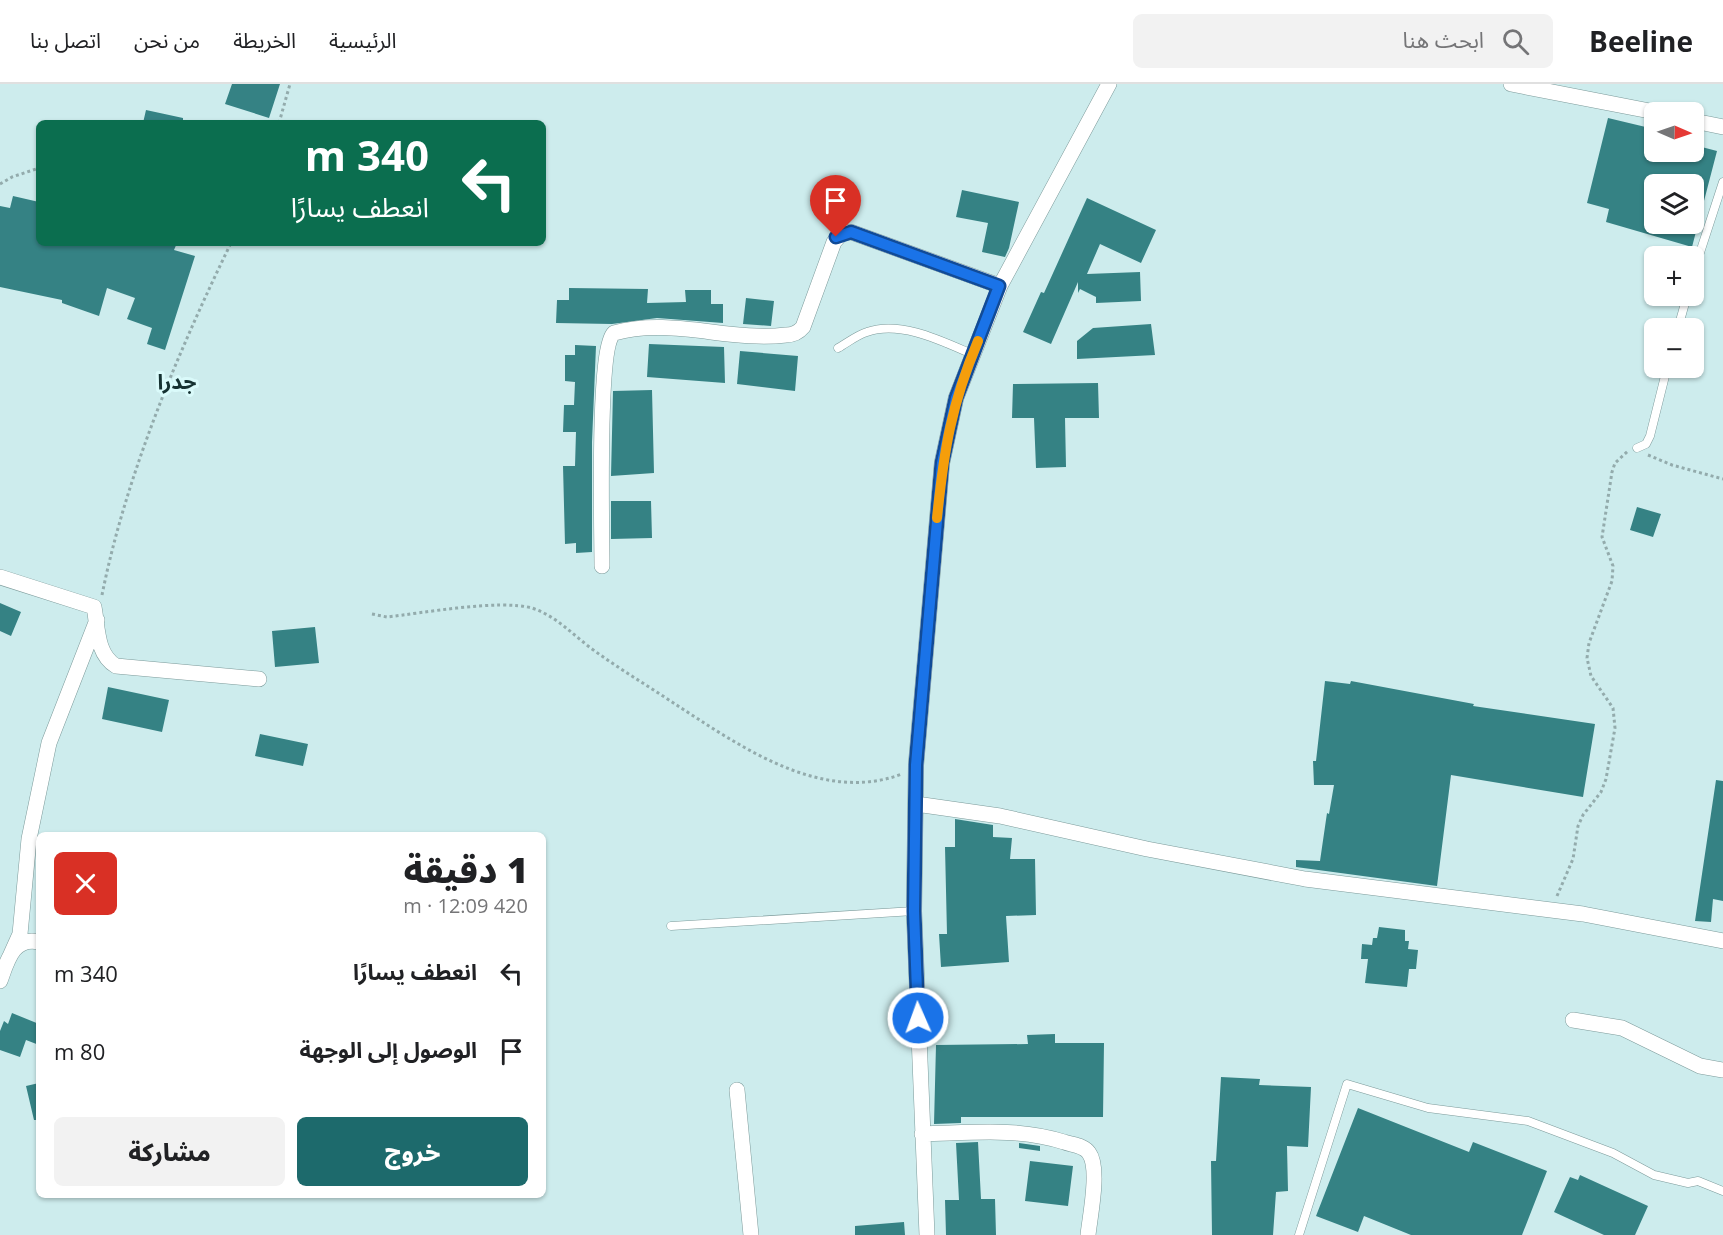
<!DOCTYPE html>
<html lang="ar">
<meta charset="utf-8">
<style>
body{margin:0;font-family:"Open Sans","Noto Sans Arabic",sans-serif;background:#f2f2f2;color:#202124;direction:rtl;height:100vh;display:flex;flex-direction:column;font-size:22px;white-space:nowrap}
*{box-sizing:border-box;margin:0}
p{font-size:20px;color:#757577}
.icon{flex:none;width:33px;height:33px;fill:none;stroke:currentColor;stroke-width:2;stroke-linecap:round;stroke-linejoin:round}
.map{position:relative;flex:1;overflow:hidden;direction:ltr}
.sheet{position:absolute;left:36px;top:748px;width:510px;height:366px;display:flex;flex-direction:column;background:#fff;border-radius:9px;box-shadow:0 2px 4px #0004;direction:rtl}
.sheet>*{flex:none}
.banner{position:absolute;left:36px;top:36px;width:510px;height:126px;border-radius:9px;box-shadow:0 2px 4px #0004;direction:rtl;background:#0b6e4f;color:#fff;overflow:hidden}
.needle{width:39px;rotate:92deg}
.fabs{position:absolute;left:1644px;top:18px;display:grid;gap:12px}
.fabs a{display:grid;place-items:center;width:60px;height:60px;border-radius:9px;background:#fff;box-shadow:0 2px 4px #0004;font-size:30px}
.pin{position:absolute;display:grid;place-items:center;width:51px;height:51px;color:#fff;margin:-62px -26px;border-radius:50% 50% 50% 0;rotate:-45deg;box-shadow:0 0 6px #0007}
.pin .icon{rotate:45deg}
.me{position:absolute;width:66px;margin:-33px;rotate:358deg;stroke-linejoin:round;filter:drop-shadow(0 0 4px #0008)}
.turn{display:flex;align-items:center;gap:21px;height:126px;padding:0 18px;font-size:27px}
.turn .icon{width:78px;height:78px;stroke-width:2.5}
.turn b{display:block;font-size:42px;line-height:51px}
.round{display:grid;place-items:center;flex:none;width:63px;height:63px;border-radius:9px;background:#f2f2f2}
.headline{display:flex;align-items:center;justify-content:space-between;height:102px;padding:0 18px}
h1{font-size:36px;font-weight:800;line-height:45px}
.primary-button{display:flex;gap:12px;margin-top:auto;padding:12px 18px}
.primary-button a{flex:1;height:69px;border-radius:9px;background:#1d6a6c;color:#fff;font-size:24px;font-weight:800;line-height:69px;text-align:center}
.primary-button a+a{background:#f2f2f2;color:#202124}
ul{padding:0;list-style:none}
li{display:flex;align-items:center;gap:18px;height:78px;padding:0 18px}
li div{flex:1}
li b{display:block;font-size:22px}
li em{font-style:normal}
header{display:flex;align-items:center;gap:36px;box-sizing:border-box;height:84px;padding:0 30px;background:#fff;border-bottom:2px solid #e0e0e0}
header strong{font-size:28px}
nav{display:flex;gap:33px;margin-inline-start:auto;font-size:21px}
.search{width:420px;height:54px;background:#f2f2f2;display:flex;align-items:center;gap:15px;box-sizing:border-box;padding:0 21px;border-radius:9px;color:#757577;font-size:22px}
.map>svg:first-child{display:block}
.building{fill:#358284;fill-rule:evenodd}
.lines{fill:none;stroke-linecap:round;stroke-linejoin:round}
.lane-casing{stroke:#7c9a9a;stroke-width:9}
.street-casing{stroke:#7c9a9a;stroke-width:16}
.path{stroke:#93abac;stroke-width:3;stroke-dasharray:3 3;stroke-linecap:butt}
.lane{stroke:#fff;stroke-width:8}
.street{stroke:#fff;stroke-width:15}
.route-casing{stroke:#114b97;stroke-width:15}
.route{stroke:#1a73e8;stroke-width:10}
.slow{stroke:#f59e0b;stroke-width:10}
.labels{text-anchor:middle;stroke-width:6;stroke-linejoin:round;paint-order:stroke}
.quarter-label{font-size:21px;font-weight:bold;fill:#153131;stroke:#dafafa}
</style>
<header>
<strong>Beeline</strong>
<div class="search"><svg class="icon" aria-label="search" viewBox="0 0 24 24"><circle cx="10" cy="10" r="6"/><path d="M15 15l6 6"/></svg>ابحث هنا</div>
<nav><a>الرئيسية</a><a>الخريطة</a><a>من نحن</a><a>اتصل بنا</a></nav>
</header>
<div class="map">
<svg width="1723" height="1151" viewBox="0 0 1723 1151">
<rect width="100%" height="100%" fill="#cdeced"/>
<!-- building -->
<path class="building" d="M232,0H280L269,34L225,20Z
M146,26L183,34V39H143Z
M1608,34L1654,45V68H1694V61L1717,67L1692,163L1606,138L1609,125L1587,119ZM1654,100H1694V140H1654Z
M962,106L1019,118L1009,164L1005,173L982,168L988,139L956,133Z
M13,112L39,118V159H177L174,166L195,172L165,266L147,260L152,244L127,235L135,214L107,204L99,232L62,219V216L0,203V122L10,124Z
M1087,114L1156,146L1141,179L1100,160L1087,190L1140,188L1141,217L1096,219V213L1080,205L1078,209V198L1051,260L1023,248L1041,208L1044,209Z
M569,204L648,205L647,219L686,218L685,206H711V220H723V239L657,234L612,240L556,239L557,216H569Z
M746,214L774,217L771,242L743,240Z
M1151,240L1155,271L1077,275V257L1093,244Z
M649,260L724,263L725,299L647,293Z
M575,261L596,262L592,358V468L576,469V459L565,460L563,382H575L576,348H563L564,321H574L575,298L565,297V271H575Z
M740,267L798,272L795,307L737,300Z
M1098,299L1099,334H1065L1066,383L1036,384L1034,334H1012L1013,300Z
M652,306L654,389L611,392L613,307Z
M611,417H651L652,454L611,455Z
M1637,423L1661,430L1653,453L1630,446Z
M0,519L21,528L11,552L0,547Z
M315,543L319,579L275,583L272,547Z
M1325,597L1350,600L1351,597L1474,620L1473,622L1595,640L1583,713L1451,691L1437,802L1296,783V776L1320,777L1327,729L1329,730L1334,701H1314L1313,677H1316Z
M108,603L169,616L162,648L102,635Z
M260,650L308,660L303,682L255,672Z
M1716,696L1723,697V817L1713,815L1711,838L1695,837Z
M955,735L993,741V753L1012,754L1010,775H1035L1036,831L1006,832L1009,878L941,883L939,850H947L945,763H955Z
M1379,843L1405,846V857H1409L1408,865L1418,866L1416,885H1409L1407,903L1365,899L1368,875H1361L1362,860L1372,861L1373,854H1377Z
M12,929L39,940V961L26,956L20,973L0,966V947L4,937L8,940Z
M1055,950V959H1104L1103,1033H961V1039L934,1040L936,961L1028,960L1027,951Z
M1221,993L1260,995L1259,1001L1311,1003L1308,1063L1287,1062L1288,1107L1276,1108L1273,1151H1212L1211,1077H1216Z
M39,999V1036H34L26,1002Z
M1358,1024L1469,1068L1473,1058L1547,1087L1522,1151H1411L1364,1132L1358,1148L1316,1132Z
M978,1058L981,1115H995L996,1151H946L945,1116H959L956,1059Z
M1019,1059L1040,1062V1067L1019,1064Z
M1030,1077L1073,1082L1068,1122L1025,1117Z
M1580,1091L1648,1122L1635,1151H1604L1554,1128L1570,1093L1578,1096Z
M904,1138L905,1151H855V1142Z"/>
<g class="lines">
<!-- lane casing -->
<g class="lane-casing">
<path id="lane" d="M1694,187L1723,98
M1678,244L1687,212
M838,264C847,259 857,251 867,248C900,236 942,257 972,270
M1637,364L1646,360L1650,352L1667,284
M671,842L914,827
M1299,1151L1347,1000L1428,1024L1528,1037L1613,1069L1654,1091L1688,1099L1698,1097L1723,1107"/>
</g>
<!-- street casing -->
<g class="street-casing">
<path id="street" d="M1511,0L1655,28
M1694,37L1723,43
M602,482C602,448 597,264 614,249C671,233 730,258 786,251C793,251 798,249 803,243L834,158L842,149L851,148L1000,202
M0,493L94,523C98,543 96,570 116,582L259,595
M916,720L1000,732L1147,765L1305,795L1583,830L1723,857
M11,870L20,850L29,755L49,659L97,536
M0,897C7,878 13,852 39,858
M1573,936L1622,944L1700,982L1723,986
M737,1006L751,1151
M922,1050C970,1049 1017,1043 1064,1058C1072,1061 1084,1061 1089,1069C1100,1084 1090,1132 1088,1151
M927,1151L914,827L916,681L942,379L956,314L1000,202L1109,0"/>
</g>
<!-- path -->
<path class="path" d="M279,39L290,0
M0,100L12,93L39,84
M1648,371L1672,381L1723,395
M102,511C126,391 178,268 231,159
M372,530L387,533C423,529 499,515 532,524C556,532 572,550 592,565C618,584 645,600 672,618C737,660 820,721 902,690
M1557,812L1573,775L1578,742L1583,731L1601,708L1606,695L1615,644L1613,624L1591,592L1587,574L1589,559L1612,497L1613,482L1602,453L1612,388L1615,379L1628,367"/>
<!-- lane -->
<use href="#lane" class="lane"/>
<!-- street -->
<use href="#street" class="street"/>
</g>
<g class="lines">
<!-- route casing -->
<g class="route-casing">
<path id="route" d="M836,153L851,148L999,202L956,314L942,379L916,681L914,827L918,934"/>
</g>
<!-- route -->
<use href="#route" class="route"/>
<!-- slow -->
<path class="slow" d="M937,434C944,366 951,321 978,257"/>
</g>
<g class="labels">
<!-- quarter labels -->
<g class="quarter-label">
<text x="177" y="305">جدرا</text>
</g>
</g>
</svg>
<div class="fabs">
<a><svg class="needle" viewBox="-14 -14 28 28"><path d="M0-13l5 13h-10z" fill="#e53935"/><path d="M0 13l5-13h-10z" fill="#757577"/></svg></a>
<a><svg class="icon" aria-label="layers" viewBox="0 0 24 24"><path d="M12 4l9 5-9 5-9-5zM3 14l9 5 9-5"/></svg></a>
<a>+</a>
<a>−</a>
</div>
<div class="pin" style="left:836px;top:153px;background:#d93025"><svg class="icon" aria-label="arrive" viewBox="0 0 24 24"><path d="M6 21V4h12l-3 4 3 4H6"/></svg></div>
<svg class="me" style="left:918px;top:934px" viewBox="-20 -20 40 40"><circle r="17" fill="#1a73e8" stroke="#fff" stroke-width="3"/><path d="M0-11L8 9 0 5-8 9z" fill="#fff"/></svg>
<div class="banner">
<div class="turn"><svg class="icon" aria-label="left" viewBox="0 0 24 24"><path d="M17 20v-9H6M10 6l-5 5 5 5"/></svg><div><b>340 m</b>انعطف يسارًا</div></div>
</div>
<section class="sheet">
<div class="headline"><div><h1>1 دقيقة</h1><p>420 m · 12:09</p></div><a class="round" style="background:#d93025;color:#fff"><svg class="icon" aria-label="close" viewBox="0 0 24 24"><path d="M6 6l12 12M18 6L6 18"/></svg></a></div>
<ul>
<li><svg class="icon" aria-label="left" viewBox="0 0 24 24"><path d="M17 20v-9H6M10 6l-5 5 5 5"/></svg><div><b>انعطف يسارًا</b></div><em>340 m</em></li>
<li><svg class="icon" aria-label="arrive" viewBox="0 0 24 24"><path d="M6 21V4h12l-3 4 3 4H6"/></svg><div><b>الوصول إلى الوجهة</b></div><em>80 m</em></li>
</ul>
<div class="primary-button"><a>خروج</a><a>مشاركة</a></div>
</section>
</div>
